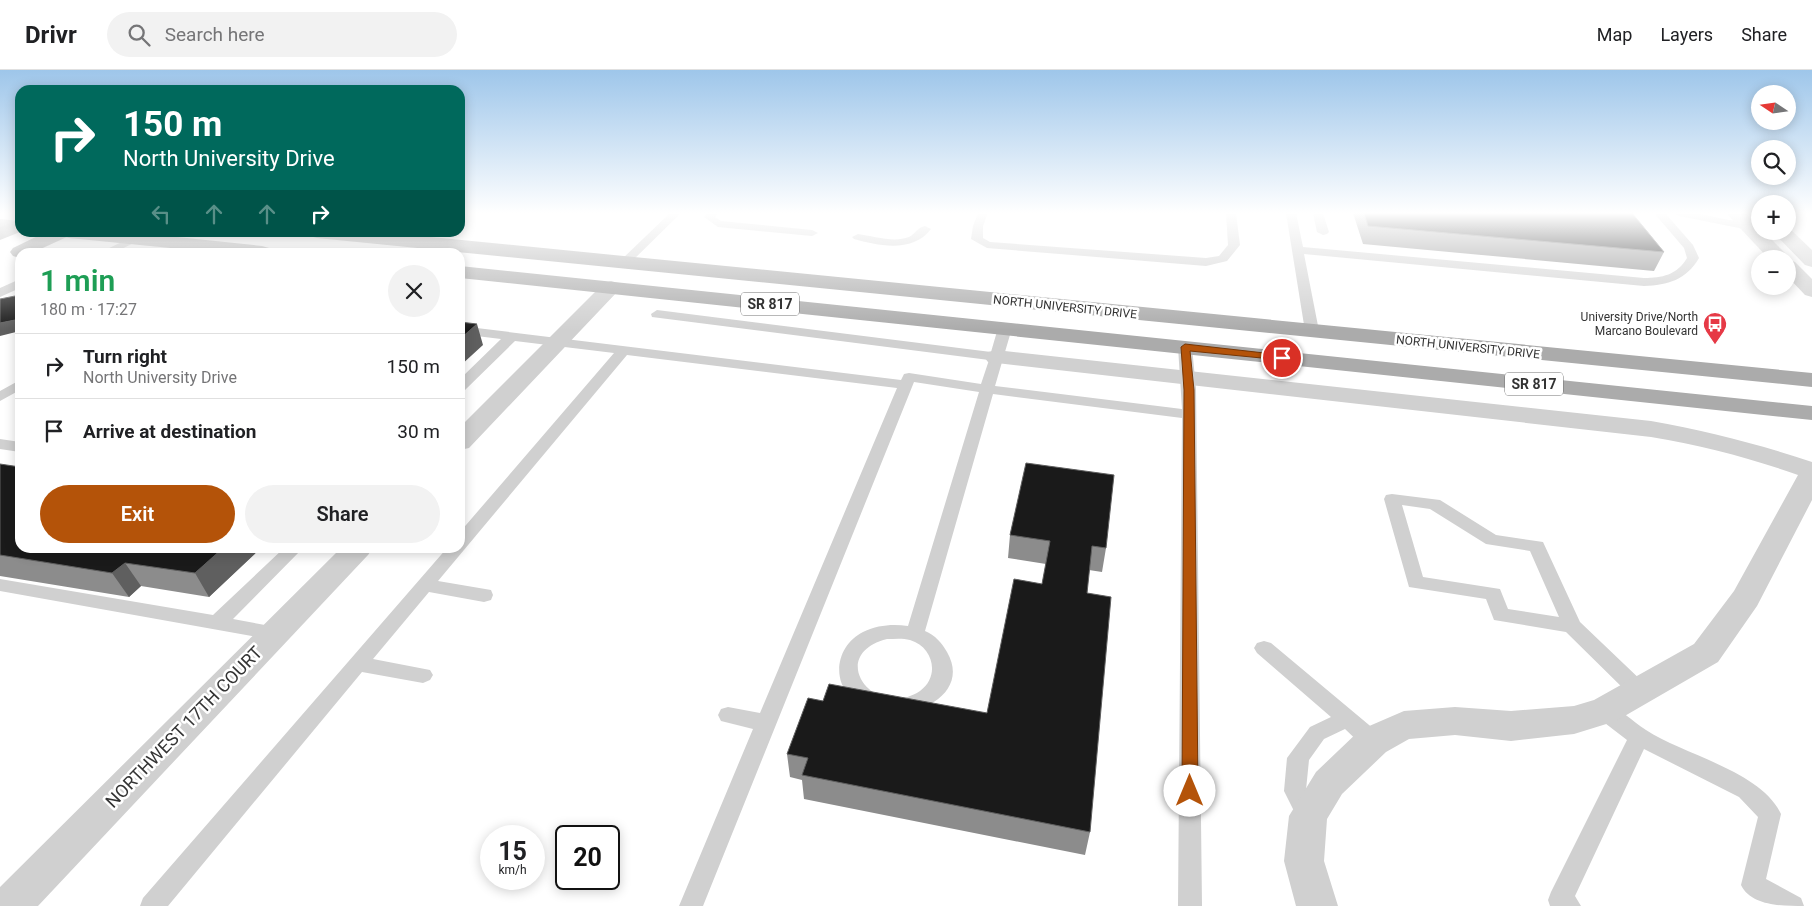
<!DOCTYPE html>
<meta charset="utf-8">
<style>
body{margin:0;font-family:Roboto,sans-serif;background:#f2f2f2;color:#202124;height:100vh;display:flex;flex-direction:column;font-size:19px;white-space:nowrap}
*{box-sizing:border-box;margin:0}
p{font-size:16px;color:#757577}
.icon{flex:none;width:28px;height:28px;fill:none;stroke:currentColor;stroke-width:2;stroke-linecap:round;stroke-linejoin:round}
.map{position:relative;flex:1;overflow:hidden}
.sheet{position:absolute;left:15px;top:178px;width:450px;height:305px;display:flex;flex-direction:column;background:#fff;border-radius:15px;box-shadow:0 2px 12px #0003}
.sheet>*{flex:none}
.hud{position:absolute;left:15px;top:15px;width:450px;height:152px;border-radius:15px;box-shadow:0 2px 12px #0003;background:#00695c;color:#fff;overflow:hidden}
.needle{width:32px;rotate:283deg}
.buttons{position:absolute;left:1751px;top:15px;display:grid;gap:10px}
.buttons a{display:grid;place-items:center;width:45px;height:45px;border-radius:50%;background:#fff;box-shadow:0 2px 12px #0003;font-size:25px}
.speed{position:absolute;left:480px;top:755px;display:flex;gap:10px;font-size:25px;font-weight:700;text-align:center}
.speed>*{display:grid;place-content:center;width:65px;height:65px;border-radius:50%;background:#fff;box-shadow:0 2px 12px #0003;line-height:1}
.speed small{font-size:12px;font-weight:400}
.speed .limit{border:2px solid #111;border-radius:8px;background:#fff;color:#111}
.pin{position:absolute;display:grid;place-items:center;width:42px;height:42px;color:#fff;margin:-21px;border:2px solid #fff;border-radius:50%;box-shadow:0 1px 5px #0007}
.me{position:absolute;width:55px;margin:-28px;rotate:0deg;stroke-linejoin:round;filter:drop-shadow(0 0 4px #0008)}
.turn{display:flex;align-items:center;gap:18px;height:105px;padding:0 25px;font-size:22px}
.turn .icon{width:65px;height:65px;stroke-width:2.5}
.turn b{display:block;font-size:35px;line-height:42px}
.lanes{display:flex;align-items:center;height:48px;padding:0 25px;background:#0003;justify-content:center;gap:25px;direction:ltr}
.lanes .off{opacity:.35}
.round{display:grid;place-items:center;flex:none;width:52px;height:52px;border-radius:26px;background:#f2f2f2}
.headline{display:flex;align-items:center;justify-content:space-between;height:85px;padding:0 25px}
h1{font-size:30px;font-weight:600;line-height:38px;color:#1e9e55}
.button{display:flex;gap:10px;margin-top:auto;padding:10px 25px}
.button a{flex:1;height:58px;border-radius:30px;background:#b45309;color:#fff;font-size:20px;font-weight:600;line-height:58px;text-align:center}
.button a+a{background:#f2f2f2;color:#202124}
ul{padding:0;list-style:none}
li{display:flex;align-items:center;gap:15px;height:65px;padding:0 25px;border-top:1px solid #e0e0e0}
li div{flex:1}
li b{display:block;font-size:19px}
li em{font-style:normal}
header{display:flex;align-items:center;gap:30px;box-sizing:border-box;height:70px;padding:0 25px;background:#fff;border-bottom:1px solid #e0e0e0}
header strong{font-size:24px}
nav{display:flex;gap:28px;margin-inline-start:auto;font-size:18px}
.search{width:350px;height:45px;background:#f2f2f2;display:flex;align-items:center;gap:12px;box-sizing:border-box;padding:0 18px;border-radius:28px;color:#757577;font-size:19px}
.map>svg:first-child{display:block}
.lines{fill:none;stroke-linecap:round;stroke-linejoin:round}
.service{fill:#d0d0d0;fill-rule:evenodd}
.minor{fill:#d0d0d0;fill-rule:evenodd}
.primary{fill:#ababab;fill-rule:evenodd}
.trunk{fill:#a2a2a2;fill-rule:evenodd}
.wall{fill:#8c8c8c}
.shaded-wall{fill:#5f5f5f}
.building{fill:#1a1a1a;stroke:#5f5f5f}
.route{fill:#b45309;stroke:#753606}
.labels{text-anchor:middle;stroke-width:5;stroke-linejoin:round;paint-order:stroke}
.far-street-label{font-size:12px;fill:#333;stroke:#fff}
.far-poi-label{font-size:12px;fill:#333;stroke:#fff;text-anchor:end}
.shield{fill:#fff;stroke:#707070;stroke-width:1}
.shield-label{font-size:14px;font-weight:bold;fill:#333}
.near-street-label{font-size:18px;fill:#333;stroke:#fff}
</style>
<header>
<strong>Drivr</strong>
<div class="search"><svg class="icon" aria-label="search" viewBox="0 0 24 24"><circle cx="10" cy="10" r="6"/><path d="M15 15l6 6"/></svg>Search here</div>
<nav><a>Map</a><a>Layers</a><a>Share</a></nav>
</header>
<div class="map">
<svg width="1812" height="836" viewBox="0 0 1812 836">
<rect width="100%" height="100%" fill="#fff"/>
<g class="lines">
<!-- service -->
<path class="service" d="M670,143H681L628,195H620L618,193L620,191Z
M707,143H718L715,147L721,151L812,160L818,163L812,166L718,157L704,147Z
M978,143H988L983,156V168L990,172L1206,188L1219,186L1228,175L1226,143H1236L1240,175L1227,191L1206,196L987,178L971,169L973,156Z
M1286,143H1296L1303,177L1644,208C1662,208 1677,205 1687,188L1684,178L1654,143H1665L1693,175L1699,188C1686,210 1668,215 1644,216L1304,184L1319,261L1312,265L1305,261Z
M1313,143H1323L1329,162L1327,164L1323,165L1317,162Z
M1674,143H1695L1749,154L1754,157L1749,160L1679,146Z
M925,156L931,159C913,183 879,176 854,169L852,167L858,164C873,166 894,173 909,167C915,164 918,157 925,156Z
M132,167L138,170L136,172L115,182H101Z
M20,209V218L0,227V218Z
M657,240L991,282L998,258L1005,254L1012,258L995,316L1182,339L1178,277L1185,273L1190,274L1192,277L1196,319L1202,836H1178L1182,348L993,324L925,561C935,565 942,573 947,582C977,634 884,664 849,626C831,605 839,574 863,562C878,555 892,554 908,556L979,322L914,312L703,836H679L753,659L721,651L718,645L721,639L728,637L760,643L897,318L627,285L438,511L491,520L493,525L491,530L484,532L429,522L373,589L430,600L433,605L430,610L423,613L362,602L168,836H140L143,828L447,478H460V462L614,283L515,271L465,320L460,321V309L501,269L460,264V256L901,310L904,304L909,303L981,314L989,290L652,247L651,244ZM887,569C894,569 903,568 910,570C934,577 940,607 920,621C874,651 825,585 887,569Z
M20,310V320L0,331V321Z
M0,369L20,372V382L0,379Z
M1392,424L1440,430L1496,465L1543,472L1580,552L1646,615L1649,621L1646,627L1639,629L1632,627L1566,562L1494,550L1486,529L1409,517L1384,429L1386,425ZM1402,435L1430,439L1486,474L1530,481L1559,547L1508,539L1500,519L1423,507Z
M284,478H303L233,549L281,558L284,563L281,568L274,570L0,521V509L213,545Z
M1264,571L1271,573L1381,665L1384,671L1381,677C1365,682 1356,669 1345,659L1324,669L1309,690L1306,720L1319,746L1316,753L1308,756L1300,753L1284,721L1287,688L1310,657L1331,647L1257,583L1254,578L1257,573Z
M1604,633C1620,638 1632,651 1646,660C1684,685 1761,701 1781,744L1766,809L1801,828L1804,836C1782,836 1751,836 1741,815L1758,747L1739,727L1644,679L1575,826L1581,836H1550L1548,830L1551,822L1627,670L1597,647L1594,641L1597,635Z"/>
<!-- minor -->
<path class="minor" d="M1726,143H1745L1760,158V161H1763L1787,185L1789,190L1795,192L1812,209V227L1805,225L1788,207V189H1769Z
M1788,157L1812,180V197L1805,195L1772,161H1788Z
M611,211L618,213L621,217L618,221L469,378L460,380V357L604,213Z
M996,280L1651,351C1706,361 1759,374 1812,392V430L1757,536L1718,592L1616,651L1574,664L1511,671L1455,665L1409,669L1386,682L1342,724L1327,749L1324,791L1338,836H1296L1284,791L1289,746L1316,702L1360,660L1404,641L1455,637L1511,641L1574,636L1594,630L1694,574L1734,521L1798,405C1747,387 1704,376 1651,367L988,292L984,287L988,282Z
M341,478H373L368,485L38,836H0V817Z"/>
<!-- primary -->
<path class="primary" d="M0,149L20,151V162L0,161Z
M60,162H129L262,176L269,178L272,182H211L69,168L62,166Z
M308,162H380L1812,303V317L317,168L310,166Z
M460,196L1812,336V350L460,208Z"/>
<!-- trunk -->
<path class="trunk" d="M20,149V162L0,170V157Z
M46,162H71L69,166L34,182H20V188L13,186L10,182L13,178Z"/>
</g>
<!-- wall -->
<path class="wall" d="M1353,143H1632L1664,182L1654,201L1363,174Z
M0,394L20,478H261L209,527L141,516L129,527L0,506Z
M1010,465L1106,478L1102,502L1089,500L1087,523L1090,762L1085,785L804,729L802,710L790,707L787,684L823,631L987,643L1042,514L1046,494L1008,488Z"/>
<!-- shaded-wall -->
<path class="shaded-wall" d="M20,249V261L0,266V253Z
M477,254L483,275L460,296V269Z
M223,478H261L209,527L195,503Z
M125,493L141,516L129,527L112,503Z"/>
<!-- building -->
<path class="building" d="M1364,143H1632L1664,182L1368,156Z
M20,225V249L0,253V229Z
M460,252L477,254L460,269Z
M1026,393L1114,405L1106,478L1092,476L1087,523L1111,527L1090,762L802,705L808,688L787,684L808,628L823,631L829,614L987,643L1014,509L1042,514L1050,471L1010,465Z
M0,394L20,397V478H223L195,503L125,493L112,503L0,485Z"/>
<!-- sky -->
<linearGradient id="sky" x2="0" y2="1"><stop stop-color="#9ec6ea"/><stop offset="0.55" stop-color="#fff"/><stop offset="1" stop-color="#fff" stop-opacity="0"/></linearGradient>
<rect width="1812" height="260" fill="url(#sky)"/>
<!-- route -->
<path class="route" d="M1185,274L1282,285L1287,288L1282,290L1190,281L1194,320L1198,721L1196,726L1190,728L1185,726L1182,721L1184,320L1181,277Z"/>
<!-- icons -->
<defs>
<g id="bus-pin" transform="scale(1.25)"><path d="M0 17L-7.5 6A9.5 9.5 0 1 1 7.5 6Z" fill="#e63946" stroke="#fff"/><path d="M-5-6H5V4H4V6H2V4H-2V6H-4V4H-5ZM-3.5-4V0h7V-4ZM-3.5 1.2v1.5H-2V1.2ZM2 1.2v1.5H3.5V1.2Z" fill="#fff"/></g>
</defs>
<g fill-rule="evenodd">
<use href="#bus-pin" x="1715" y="254"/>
</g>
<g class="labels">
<!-- far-street labels -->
<g class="far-street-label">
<text transform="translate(1065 237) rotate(6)" y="4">NORTH UNIVERSITY DRIVE</text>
<text transform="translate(1468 277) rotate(6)" y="4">NORTH UNIVERSITY DRIVE</text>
</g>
<!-- far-poi labels -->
<g class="far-poi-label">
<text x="1698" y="251">University Drive/North<tspan x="1698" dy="14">Marcano Boulevard</tspan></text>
</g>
<!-- shield labels -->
<g class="shield">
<rect x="741" y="222.5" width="58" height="23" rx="4"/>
<rect x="1505" y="302.5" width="58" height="23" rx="4"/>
</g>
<g class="shield-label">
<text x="770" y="239">SR 817</text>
<text x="1534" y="319">SR 817</text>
</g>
<!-- near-street labels -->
<g class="near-street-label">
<text transform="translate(184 657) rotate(-46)" y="6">NORTHWEST 17TH COURT</text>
</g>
</g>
</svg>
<div class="buttons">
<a><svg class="needle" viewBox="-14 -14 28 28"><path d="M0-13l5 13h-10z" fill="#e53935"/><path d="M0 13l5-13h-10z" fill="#757577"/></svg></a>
<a><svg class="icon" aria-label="search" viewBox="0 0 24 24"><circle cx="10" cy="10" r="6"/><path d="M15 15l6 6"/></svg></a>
<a>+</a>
<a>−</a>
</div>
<div class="speed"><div>15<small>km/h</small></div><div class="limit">20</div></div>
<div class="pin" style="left:1282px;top:288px;background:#d93025"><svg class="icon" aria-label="arrive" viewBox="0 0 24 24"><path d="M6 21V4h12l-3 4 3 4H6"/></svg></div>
<svg class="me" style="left:1190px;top:721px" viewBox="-20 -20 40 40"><circle r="19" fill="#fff"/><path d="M0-13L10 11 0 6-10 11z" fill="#b45309"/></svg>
<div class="hud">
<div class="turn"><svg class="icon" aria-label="right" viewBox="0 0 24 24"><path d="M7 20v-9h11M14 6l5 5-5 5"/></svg><div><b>150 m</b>North University Drive</div></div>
<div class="lanes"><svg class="icon off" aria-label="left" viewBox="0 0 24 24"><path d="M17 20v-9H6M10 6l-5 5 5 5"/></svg><svg class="icon off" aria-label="ahead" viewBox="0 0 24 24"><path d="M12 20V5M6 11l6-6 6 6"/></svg><svg class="icon off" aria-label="ahead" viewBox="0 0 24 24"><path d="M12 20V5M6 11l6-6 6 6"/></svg><svg class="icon" aria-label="right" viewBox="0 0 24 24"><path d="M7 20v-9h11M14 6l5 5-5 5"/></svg></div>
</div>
<section class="sheet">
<div class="headline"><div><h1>1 min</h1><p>180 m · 17:27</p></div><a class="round"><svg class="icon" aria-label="close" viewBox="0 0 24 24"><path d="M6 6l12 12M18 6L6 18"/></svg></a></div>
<ul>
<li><svg class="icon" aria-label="right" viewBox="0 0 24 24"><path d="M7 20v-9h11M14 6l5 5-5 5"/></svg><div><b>Turn right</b><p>North University Drive</p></div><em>150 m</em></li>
<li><svg class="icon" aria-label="arrive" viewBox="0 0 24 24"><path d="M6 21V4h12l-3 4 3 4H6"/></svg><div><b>Arrive at destination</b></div><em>30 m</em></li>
</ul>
<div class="button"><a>Exit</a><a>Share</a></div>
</section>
</div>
